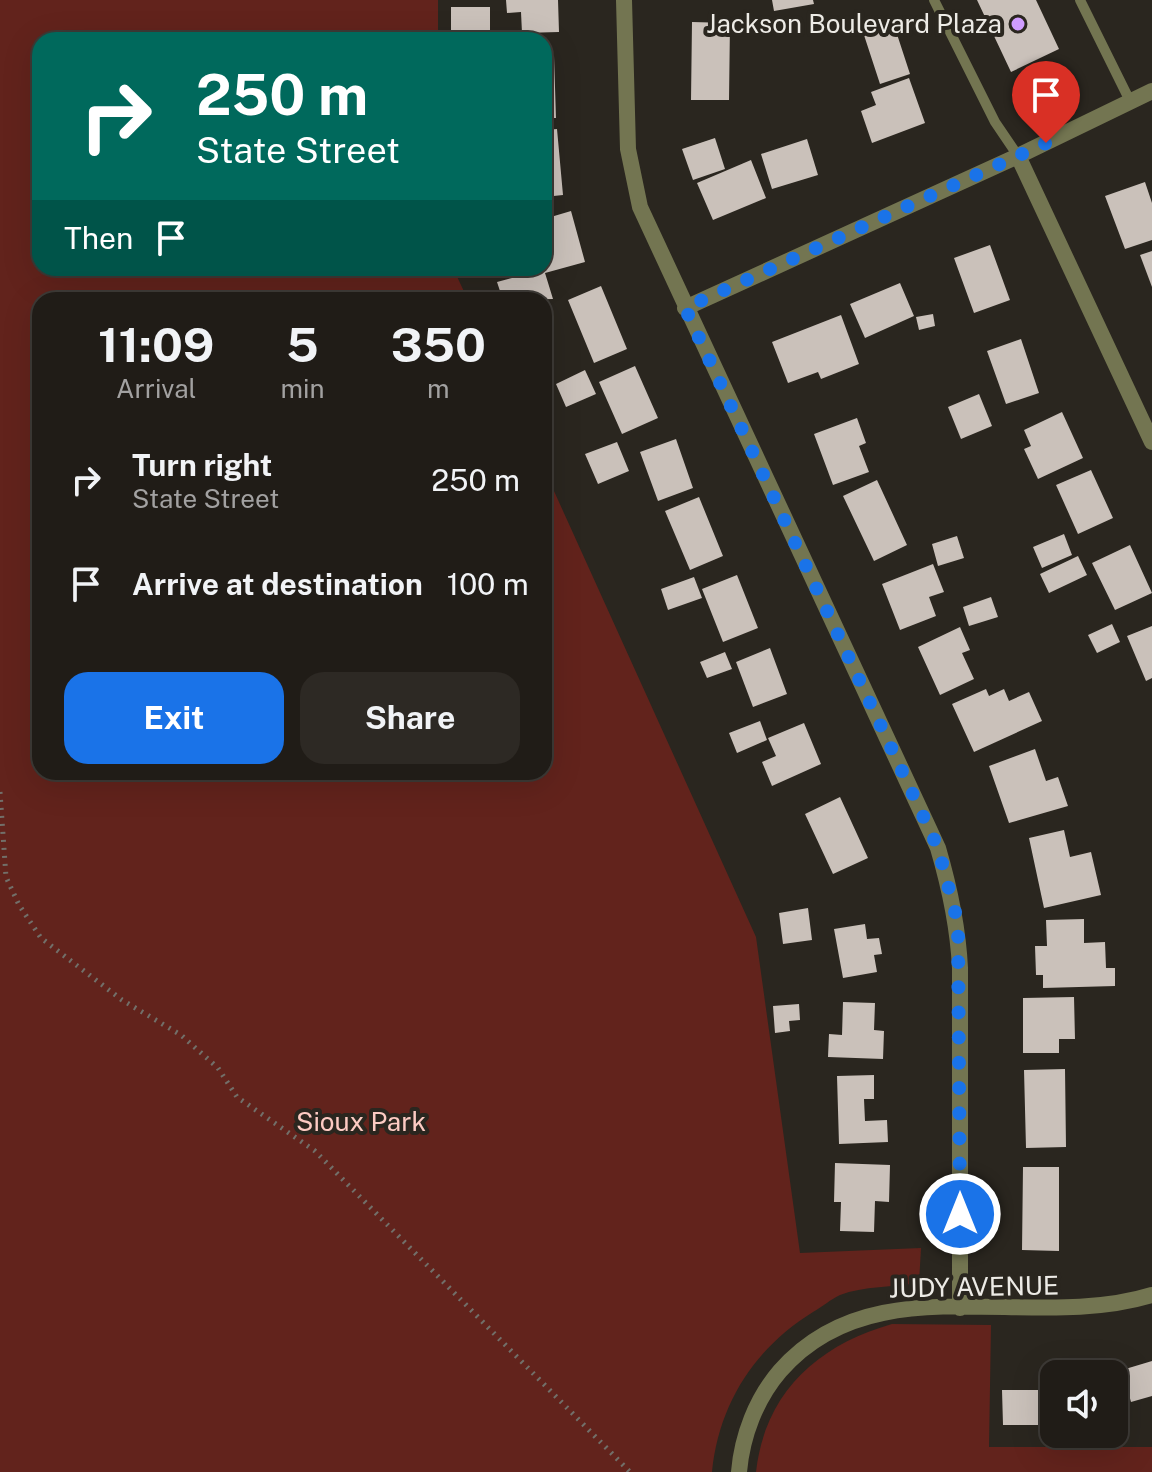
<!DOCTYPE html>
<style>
body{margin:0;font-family:"Public Sans",sans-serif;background:#2d2924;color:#f1f3f6;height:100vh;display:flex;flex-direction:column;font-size:30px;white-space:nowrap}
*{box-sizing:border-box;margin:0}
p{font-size:26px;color:#a2a1a1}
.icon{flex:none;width:44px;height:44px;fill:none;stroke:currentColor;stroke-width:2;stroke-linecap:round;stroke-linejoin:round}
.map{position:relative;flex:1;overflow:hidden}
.panel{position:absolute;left:32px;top:292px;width:520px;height:488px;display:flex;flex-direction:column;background:#201c17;border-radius:24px;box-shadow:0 8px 32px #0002,0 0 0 2px #3d3a36}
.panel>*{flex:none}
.top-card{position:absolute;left:32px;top:32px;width:520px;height:244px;border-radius:24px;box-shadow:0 8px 32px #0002,0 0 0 2px #3d3a36;background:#00695c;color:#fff;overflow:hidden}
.fabs{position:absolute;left:1040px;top:1360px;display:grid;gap:16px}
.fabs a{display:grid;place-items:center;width:88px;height:88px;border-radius:16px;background:#201c17;box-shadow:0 8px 32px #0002,0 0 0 2px #3d3a36;font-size:40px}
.pin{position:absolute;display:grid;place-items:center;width:68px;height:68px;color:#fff;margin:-82px -34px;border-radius:50% 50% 50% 0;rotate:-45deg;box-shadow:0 0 8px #0007}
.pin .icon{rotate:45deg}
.me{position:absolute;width:88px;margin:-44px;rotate:0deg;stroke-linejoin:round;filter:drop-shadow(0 0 6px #0008)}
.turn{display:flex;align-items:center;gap:28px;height:168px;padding:0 32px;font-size:36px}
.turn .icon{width:104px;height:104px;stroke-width:2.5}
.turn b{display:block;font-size:56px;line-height:68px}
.then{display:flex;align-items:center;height:76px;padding:0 32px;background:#0003;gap:16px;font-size:30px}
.eta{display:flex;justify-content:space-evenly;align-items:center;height:136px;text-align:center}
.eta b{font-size:48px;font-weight:700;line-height:56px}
.action{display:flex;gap:16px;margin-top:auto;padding:16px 32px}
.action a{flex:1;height:92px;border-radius:24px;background:#1a73e8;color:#fff;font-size:32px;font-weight:700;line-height:92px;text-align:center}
.action a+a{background:#2d2924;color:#f1f3f6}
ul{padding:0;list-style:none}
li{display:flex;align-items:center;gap:24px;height:104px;padding:0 32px}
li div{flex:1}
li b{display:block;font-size:30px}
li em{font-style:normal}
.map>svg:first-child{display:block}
.green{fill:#62231c}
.building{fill:#cac1ba}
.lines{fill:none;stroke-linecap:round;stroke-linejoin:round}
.path{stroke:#726f69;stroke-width:5;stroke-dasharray:2 6;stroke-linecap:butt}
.service{stroke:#737551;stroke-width:10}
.minor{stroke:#737551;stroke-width:16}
.route{stroke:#1a73e8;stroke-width:14;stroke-dasharray:0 25.2}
.poi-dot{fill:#d09dff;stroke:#2a261f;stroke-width:3}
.labels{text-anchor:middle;stroke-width:8;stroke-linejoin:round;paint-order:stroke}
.poi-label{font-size:26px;fill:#edebe6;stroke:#2a261f;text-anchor:end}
.park-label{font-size:26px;fill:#fdcbc3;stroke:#2a261f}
.street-label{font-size:26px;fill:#edebe6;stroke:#2a261f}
</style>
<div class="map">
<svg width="1152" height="1472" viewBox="0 0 1152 1472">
<rect width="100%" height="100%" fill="#2a261f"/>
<!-- green -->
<path class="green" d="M0,0H438V40H40V268H453L468,300H40V772H544V469L756,937L800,1253L921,1248L919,1283C894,1287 863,1286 840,1295C831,1299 822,1307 813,1312C755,1348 719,1403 712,1472H0Z
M892,1324L991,1325L989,1447H1152V1472H756C765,1392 818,1345 892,1324Z"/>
<!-- building -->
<path class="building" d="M506,0H558L559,32L522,33L521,12L507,13Z
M772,0H813L814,4L774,11Z
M977,0H1036L1059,49L1011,72Z
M451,7H490V40H451Z
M692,22L730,23L729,100H691Z
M893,22L910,74L880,84L863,32Z
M544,56H554L556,118H544Z
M909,78L925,123L872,143L861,111L876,105L871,92Z
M557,129L563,195L544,197V130Z
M715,138L725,169L693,180L682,149Z
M807,139L818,175L772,189L761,154Z
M751,160L766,198L713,220L697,183Z
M1145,182L1152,203V240L1125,249L1105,196Z
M571,211L585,262L545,273L553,299L503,300L497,282L516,277L513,268H544V219Z
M990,245L1010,300L974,313L954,258Z
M1152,251V287L1140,255Z
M900,283L914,316L865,338L850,304Z
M601,286L627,349L594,363L568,300Z
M933,314L935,326L919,330L916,317Z
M841,315L859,364L821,379L818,372L788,383L772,342Z
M1021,339L1039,393L1006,404L987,351Z
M635,366L658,418L622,434L599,382Z
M585,370L596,394L566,407L556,384Z
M979,394L992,426L961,439L948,407Z
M1062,412L1083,458L1038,479L1024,449L1031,446L1024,430Z
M857,418L866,443L859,446L869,472L833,485L814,434Z
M676,439L693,488L658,501L640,452Z
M617,442L629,471L598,484L585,454Z
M1091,470L1113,518L1078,534L1056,485Z
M877,480L907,545L874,561L843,496Z
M699,497L723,556L690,570L665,511Z
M1064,534L1072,555L1042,568L1033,547Z
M957,536L964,558L938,566L932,544Z
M1130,545L1152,593L1115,610L1092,563Z
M1078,556L1087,575L1049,593L1040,574Z
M933,564L944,592L929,597L936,616L900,630L882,584Z
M737,575L758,628L723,642L702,589Z
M694,577L702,598L668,610L661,589Z
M991,597L998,617L969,626L963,607Z
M1112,624L1120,642L1097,653L1088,635Z
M1152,626V678L1146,681L1127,636Z
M960,627L970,650L962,653L974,679L940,695L918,647Z
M770,648L787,694L753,707L736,662Z
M725,652L732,669L707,678L700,662Z
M986,689L989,696L1004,689L1009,701L1029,692L1042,721L974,752L952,704Z
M760,721L767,740L737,753L729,733Z
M804,723L821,764L772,786L762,762L776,756L768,738Z
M1035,749L1046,781L1058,777L1068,806L1009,823L989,766Z
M840,797L868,858L833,874L805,814Z
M1064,830L1070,857L1091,852L1101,895L1044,908L1029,838Z
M808,908L812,940L783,944L779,913Z
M1084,919V943L1105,942L1106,968H1115V986L1043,988V975H1036L1035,946H1047L1046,920Z
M865,924L867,939L879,938L882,954L874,955L877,972L843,978L834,929Z
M1074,997L1075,1039H1059V1053H1023V998Z
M843,1002L875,1003L874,1030L884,1031L883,1059L828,1057L829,1034L842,1035Z
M799,1004L800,1020L789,1021L790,1031L775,1033L773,1006Z
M1065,1069L1066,1147L1026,1148L1024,1070Z
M874,1075V1099H864L865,1121L887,1120L888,1142L839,1144L837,1076Z
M835,1163L890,1165L889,1202L875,1201L874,1232L840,1231L841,1202H834Z
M1023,1167H1059V1251L1022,1250Z
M1152,1361V1396L1131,1402L1122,1370Z
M1048,1376H1054L1052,1425H1003L1002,1390H1048Z"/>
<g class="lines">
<!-- path -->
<path class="path" d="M0,792L6,877L19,905L41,938L122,1000L181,1035L218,1068L237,1097L315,1151L630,1472"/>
<!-- service -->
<path class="service" d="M934,0L995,122L1018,156
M1080,0L1130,101"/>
<!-- minor -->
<path class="minor" d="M624,0L628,149L640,207L938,848C950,889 958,926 960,968V1308
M1018,156L1152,442
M685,308L1018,156L1152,91
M739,1472C742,1436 756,1399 780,1371C875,1262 1030,1333 1152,1295"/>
</g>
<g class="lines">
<!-- route -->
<path class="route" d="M960,1214L958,923L938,848L685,308L1046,143"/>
</g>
<!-- markers -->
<circle class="poi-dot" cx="1018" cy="24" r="8"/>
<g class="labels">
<!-- poi labels -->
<g class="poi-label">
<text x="1002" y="33">Jackson Boulevard Plaza</text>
</g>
<!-- park labels -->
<g class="park-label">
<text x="361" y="1131">Sioux Park</text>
</g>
<!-- street labels -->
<g class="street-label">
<text transform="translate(974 1287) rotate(-1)" y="9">JUDY AVENUE</text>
</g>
</g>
</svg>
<div class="fabs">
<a><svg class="icon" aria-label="sound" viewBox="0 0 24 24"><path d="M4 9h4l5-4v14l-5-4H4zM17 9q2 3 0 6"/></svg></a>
</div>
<div class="pin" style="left:1046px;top:143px;background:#d93025"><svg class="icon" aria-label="arrive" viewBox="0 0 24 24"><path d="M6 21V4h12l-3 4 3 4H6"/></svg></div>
<svg class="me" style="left:960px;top:1214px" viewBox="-20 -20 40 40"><circle r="17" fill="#1a73e8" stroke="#fff" stroke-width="3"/><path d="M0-11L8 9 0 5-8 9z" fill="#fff"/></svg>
<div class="top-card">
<div class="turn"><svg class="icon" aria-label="right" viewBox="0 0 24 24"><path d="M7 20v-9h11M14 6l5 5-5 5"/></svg><div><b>250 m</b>State Street</div></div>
<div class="then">Then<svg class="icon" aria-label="arrive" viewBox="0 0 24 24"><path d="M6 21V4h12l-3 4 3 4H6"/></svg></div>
</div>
<section class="panel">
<div class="eta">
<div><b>11:09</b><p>Arrival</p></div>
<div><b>5</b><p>min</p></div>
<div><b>350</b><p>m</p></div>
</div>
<ul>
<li><svg class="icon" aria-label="right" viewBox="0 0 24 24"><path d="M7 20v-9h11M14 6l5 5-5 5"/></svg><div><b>Turn right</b><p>State Street</p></div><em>250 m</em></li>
<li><svg class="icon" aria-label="arrive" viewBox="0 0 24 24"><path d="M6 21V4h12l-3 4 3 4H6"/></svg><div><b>Arrive at destination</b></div><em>100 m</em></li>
</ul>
<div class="action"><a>Exit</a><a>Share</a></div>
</section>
</div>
